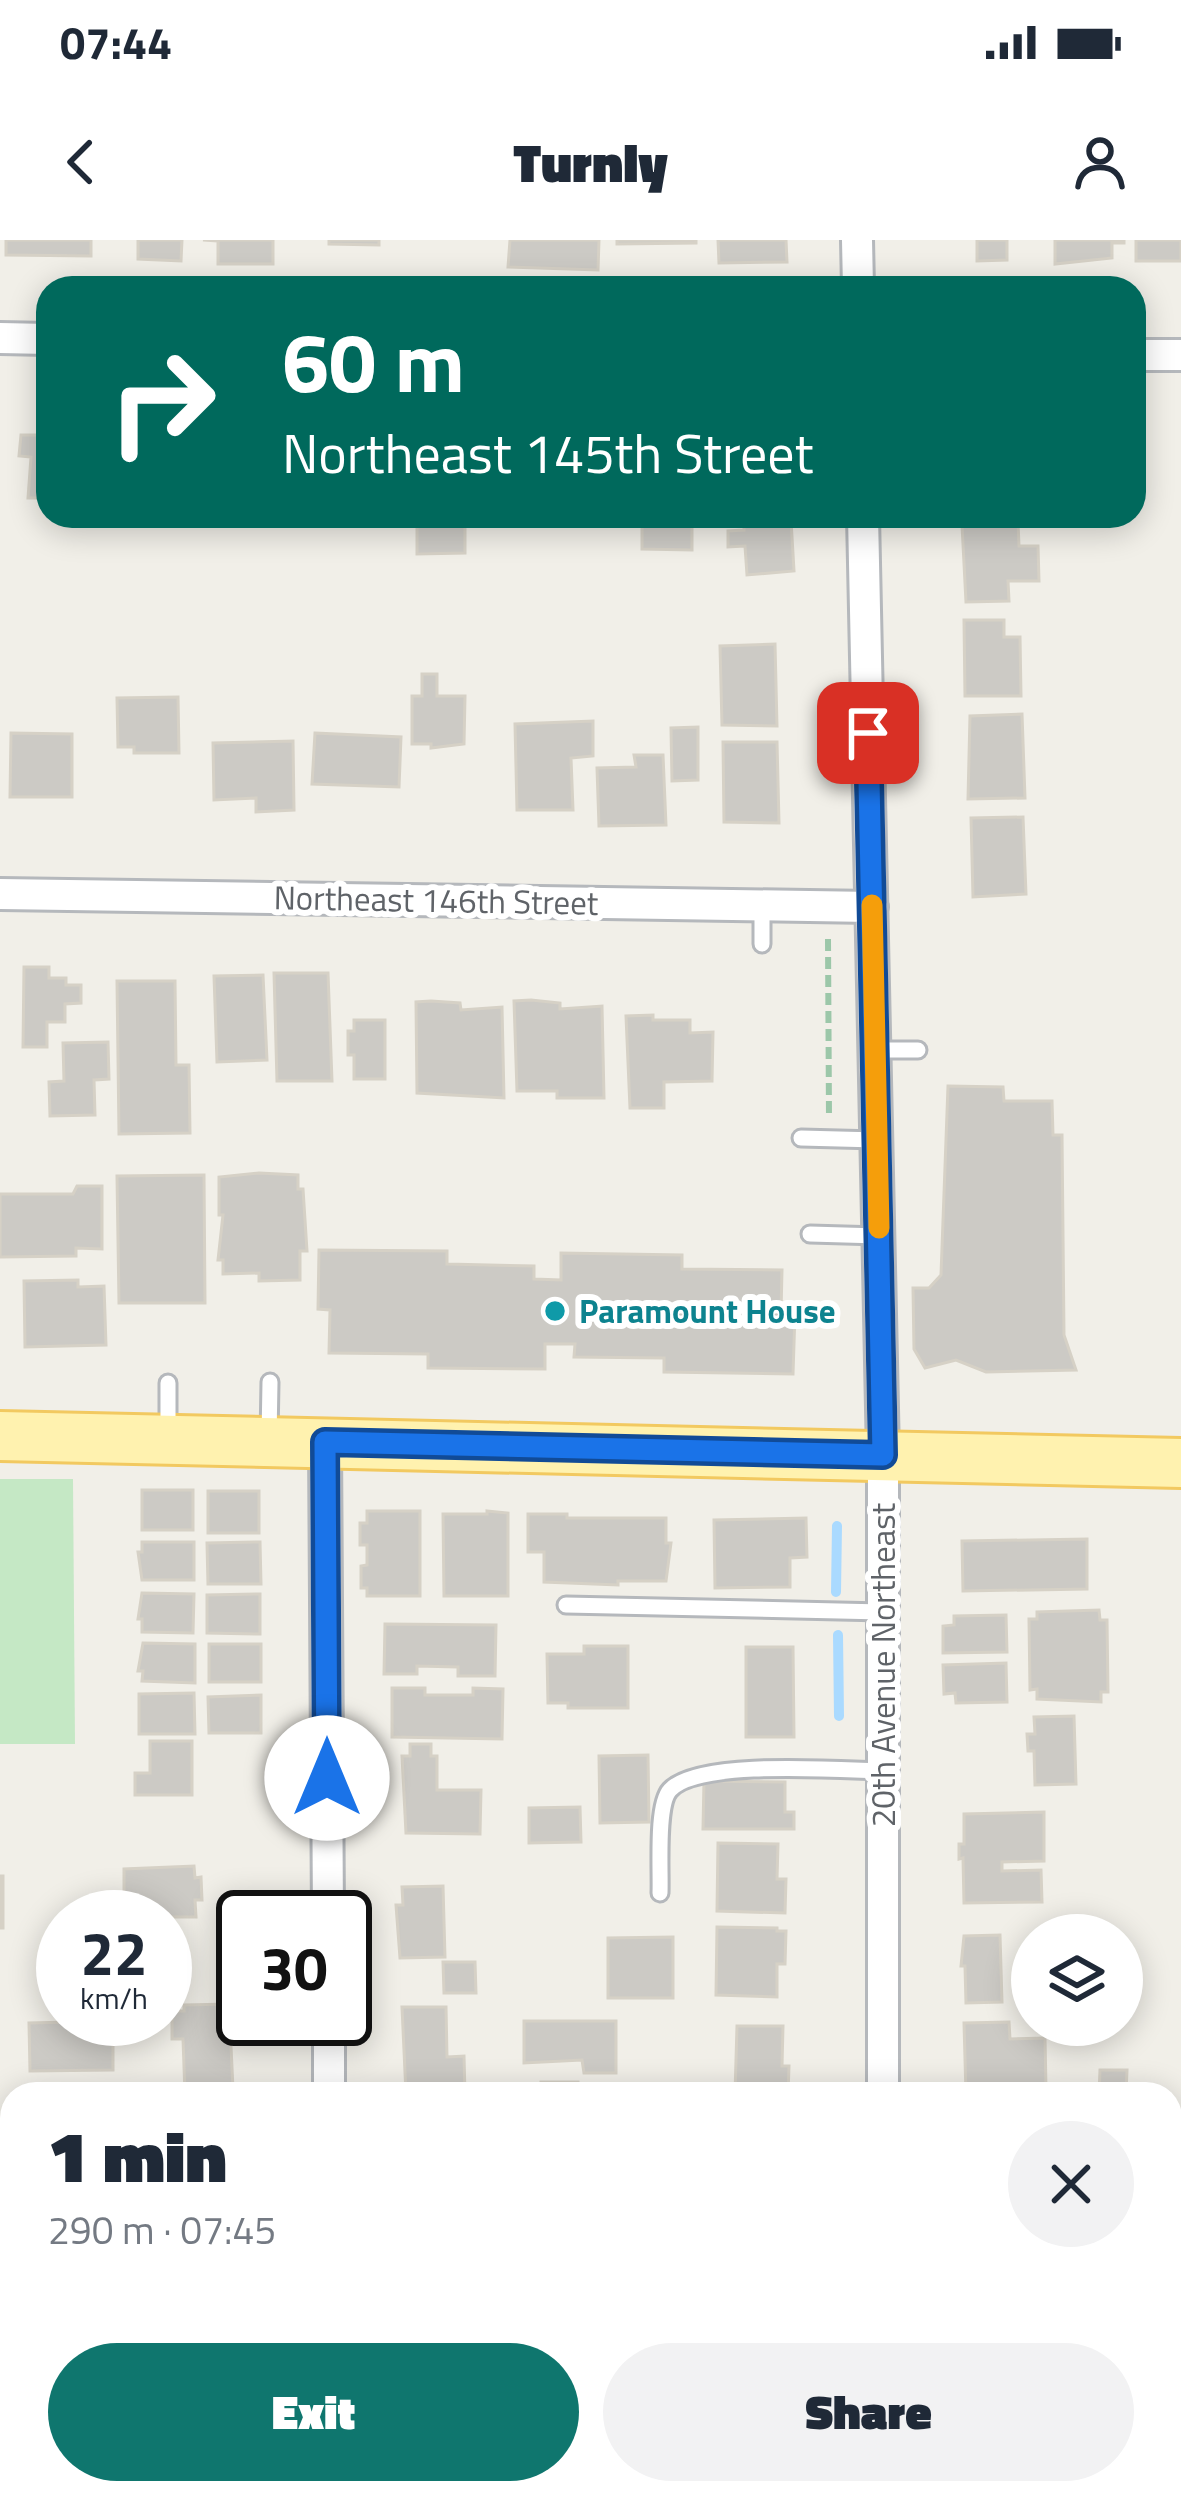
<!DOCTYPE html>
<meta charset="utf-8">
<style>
body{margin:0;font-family:"Titillium Web",sans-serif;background:#f2f2f3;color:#1f2937;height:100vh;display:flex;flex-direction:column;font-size:45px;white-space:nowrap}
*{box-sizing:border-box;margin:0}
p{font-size:39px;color:#747a83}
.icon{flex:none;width:66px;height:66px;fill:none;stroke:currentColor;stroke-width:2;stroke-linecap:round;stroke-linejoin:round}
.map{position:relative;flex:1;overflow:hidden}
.drawer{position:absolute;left:0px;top:1842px;width:1182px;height:423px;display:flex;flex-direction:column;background:#fff;border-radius:36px 36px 0 0;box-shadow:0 6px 30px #0003}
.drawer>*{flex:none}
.top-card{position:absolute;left:36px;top:36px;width:1110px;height:252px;border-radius:36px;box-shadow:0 6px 30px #0003;background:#00695c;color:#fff;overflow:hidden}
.tools{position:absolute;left:1011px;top:1674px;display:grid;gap:24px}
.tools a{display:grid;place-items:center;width:132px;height:132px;border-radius:50%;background:#fff;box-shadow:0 6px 30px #0003;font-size:60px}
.speed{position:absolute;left:36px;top:1650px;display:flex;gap:24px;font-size:60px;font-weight:700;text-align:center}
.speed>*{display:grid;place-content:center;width:156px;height:156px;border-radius:50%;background:#fff;box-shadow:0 6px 30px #0003;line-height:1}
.speed small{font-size:30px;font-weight:400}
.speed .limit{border:6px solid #111;border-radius:18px;background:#fff;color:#111}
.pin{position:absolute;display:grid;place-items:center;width:102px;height:102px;color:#fff;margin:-51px;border-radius:24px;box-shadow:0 6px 18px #0006}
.me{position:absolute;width:132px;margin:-66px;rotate:0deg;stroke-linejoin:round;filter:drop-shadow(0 0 9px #0008)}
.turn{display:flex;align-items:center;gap:42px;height:252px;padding:0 48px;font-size:54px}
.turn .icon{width:156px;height:156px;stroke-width:2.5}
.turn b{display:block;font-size:84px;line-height:102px}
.round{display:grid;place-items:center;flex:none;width:126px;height:126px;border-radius:63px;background:#f2f2f3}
.headline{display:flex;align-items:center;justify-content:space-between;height:204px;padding:0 48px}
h1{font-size:72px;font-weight:800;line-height:90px}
.button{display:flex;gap:24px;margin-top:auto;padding:24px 48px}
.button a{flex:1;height:138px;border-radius:72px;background:#0f766e;color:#fff;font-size:48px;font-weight:800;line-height:138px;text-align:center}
.button a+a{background:#f2f2f3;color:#1f2937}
.status{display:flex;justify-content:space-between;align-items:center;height:84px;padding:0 60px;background:#fff;direction:ltr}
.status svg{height:33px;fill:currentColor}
header{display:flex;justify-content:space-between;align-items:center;height:156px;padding:0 48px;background:#fff;font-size:54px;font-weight:800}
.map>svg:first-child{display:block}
.green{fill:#c5e8c5}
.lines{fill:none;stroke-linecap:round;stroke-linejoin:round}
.stream{stroke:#aadaff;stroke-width:10}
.building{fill:#cccac5;stroke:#d6d1c6;stroke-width:3}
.service-casing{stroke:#b5b8bc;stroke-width:21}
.minor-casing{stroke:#b5b8bc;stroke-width:36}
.primary-casing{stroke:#f2c960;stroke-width:54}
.path{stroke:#9cc7a9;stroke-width:6;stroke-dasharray:12 6;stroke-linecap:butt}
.service{stroke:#fff;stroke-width:15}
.minor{stroke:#fff;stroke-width:30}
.primary{stroke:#fff2af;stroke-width:48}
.route-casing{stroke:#114b97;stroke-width:30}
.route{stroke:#1a73e8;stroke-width:21}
.slow{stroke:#f59e0b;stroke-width:21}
.culture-dot{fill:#0f9aa8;stroke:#fff;stroke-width:4.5}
.labels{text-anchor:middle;stroke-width:12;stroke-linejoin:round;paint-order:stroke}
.street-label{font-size:33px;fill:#5f6368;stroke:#fff}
.culture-label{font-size:33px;font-weight:bold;fill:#0d838f;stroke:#fff;text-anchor:start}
</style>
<div class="status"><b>07:44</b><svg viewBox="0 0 49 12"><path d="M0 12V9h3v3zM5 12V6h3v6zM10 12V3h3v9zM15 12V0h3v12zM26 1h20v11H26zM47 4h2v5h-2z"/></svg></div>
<header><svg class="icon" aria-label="back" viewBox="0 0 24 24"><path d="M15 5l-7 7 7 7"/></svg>Turnly<svg class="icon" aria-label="person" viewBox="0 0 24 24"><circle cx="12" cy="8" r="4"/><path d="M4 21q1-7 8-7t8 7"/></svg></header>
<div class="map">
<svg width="1181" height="2264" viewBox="0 0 1181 2264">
<rect width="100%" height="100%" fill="#f1efe8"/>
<!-- green -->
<path class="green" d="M0,1239H73L75,1504H0Z"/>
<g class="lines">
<!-- stream -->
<path class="stream" d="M836,1352L837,1286
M838,1395L839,1476"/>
</g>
<!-- building -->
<path class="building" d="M6,0H91V16L6,15Z
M138,0H182L181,21L138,19Z
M203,0H273V24H218V1Z
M329,0H379V5L329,4Z
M510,0H599L598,30L508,27Z
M617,0H696V3L617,4Z
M718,0H786L787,22L719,23Z
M977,0H1007V20L977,21Z
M1055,0H1124V3H1112V18L1055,24Z
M1136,0H1181V21H1136Z
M21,195H48V258H28L31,217L19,216Z
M417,276H465V313L417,314Z
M642,276H692V310L642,309Z
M791,280L794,331L747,335L745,306L728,307V291L744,290V283Z
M1018,282L1019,306H1038L1039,341H1008L1009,361L966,362L962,285Z
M964,380H1004V397H1020L1021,456H965Z
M775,404L777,486L722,485L720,406Z
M422,434H437V456H465L464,504L431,508V504H412V456H422Z
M178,457L179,513H134V507H118L117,458Z
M1022,474L1025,558L968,559L970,476Z
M593,481V516L571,518L573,570H517L515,484Z
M698,487V540L672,541L671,488Z
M11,493L72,494V557H10Z
M315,493L401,497L399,547L312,544Z
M293,501L294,570L256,572V558L214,560L213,503Z
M723,502H777L779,583L724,582Z
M634,515H663L666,585L599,586L597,528L636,527Z
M1023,577L1026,654L973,657L971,578Z
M24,727H49V738H66V745H81V763L65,764V782H47V807H23Z
M274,733H328L332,841H277Z
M263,735L267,820L217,822L214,736Z
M117,741H175L176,825H189L190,893L119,894Z
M531,760L560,763V769L602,766L604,858H557V851H517L514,761Z
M431,761L460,763L461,770L502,767L504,858L417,853L416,762Z
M653,775V780H690V793L713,792L712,841L664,842V868H630L626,776Z
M354,780H385V839H354V815H348V791H354Z
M108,802L109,839L94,840L95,875L50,876L49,842L64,841L63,803Z
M948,846L1003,847L1004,861H1052L1053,895H1062L1064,1095L1076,1130L986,1132L956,1120L925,1128L914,1109L913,1048H929L941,1035Z
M259,933L298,935V949H303L307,1011H300V1040L259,1041V1033L223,1034V1020H218L223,975H219V937Z
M204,935L205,1063H119L117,936Z
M77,946H102V1009L76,1008V1016L0,1017V954H73Z
M319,1010L447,1011V1024L534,1026V1039L561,1040V1013L682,1015V1029L782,1030L781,1073H795L793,1134L664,1132V1118L574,1117L575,1104H545V1129L428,1128V1114L329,1113L330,1070L318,1069Z
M78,1040V1047L104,1046L106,1105L25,1107L24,1041Z
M142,1250H193V1290H142Z
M208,1251H259V1293H208Z
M367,1271H420V1356H367V1348H361V1326L367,1325V1305H360V1283H367Z
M487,1271L508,1273V1356H444L443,1274H487Z
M528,1274H567V1278H666V1303H671L666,1341H618V1345L544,1342V1312H528Z
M806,1278L807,1317L790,1318V1347L715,1348L714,1280Z
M1087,1299V1349L963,1351L962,1301Z
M142,1302H194V1340H142L138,1312H142Z
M260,1302L261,1344H208L207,1303Z
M142,1353L194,1354L193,1393L142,1392V1379H138Z
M260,1354V1394L207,1393V1355Z
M1099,1370L1100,1380H1107L1108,1452H1101V1462L1037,1459V1449L1030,1450L1029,1379H1037V1372Z
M1006,1375L1007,1412L943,1413V1386L954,1385V1376Z
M385,1384L496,1385L495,1436H458V1427L417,1426V1434H384Z
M143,1403L195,1404V1443L142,1441L143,1431H138Z
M209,1404H261V1442H209Z
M584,1406H628V1468H568V1463H548L547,1414H584Z
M746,1407H793L794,1497H746Z
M1006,1423L1007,1462L956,1463L955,1453L944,1454L943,1425Z
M392,1448H425V1455H473V1448L503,1449L502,1499L392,1497Z
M194,1453L195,1494H139V1454Z
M261,1455V1493H209L208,1457Z
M1074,1476L1076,1544L1035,1545L1034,1511H1028L1027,1494H1035L1034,1477Z
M150,1501H192V1555H135V1533H150Z
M410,1504H431V1516H437V1550H481L480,1594L406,1593L402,1516H410Z
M648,1515L649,1582L600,1583L599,1516Z
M704,1541L785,1542V1572H794V1589H703Z
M580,1567L581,1602L529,1603V1568Z
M1044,1572V1621L1002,1622V1631L1041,1630L1042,1662L964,1663L963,1618L959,1619V1604H964V1574Z
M718,1603L778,1604L777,1639H786L785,1673L717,1671Z
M194,1626L195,1638L201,1637L202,1660H195L196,1677H138L137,1659H124V1629Z
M0,1636H3V1688H0Z
M443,1646L445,1717L400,1718L396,1665H403L402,1647Z
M717,1687L777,1688V1691H786L785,1724H777V1757L716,1755Z
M1000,1695L1002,1762L966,1763L965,1726H961L964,1696Z
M673,1697V1758H608V1698Z
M443,1722H475L476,1753H444Z
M229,1764L233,1849H225V1854H185L183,1799H172V1771H184V1765Z
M402,1767H446L447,1817L464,1816L465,1854H406Z
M113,1781V1830L30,1831L29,1783Z
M524,1781H616V1833H584L582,1820L524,1823Z
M1009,1782L1010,1799L1045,1798L1046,1848L966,1854L964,1783Z
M737,1786H783L782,1826H789L788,1854H735Z
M1100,1830H1127L1126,1854H1099Z
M541,1842H578V1854H541Z
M721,2253H792V2261L721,2263Z
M979,2253H1043V2254L1024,2255L1025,2261L979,2263Z"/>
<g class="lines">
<!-- service casing -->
<g class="service-casing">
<path id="service" d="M762,704V665
M875,810H918
M801,898L877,900
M810,994L879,996
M168,1196V1143
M269,1198L270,1142
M566,1365L883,1372
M660,1653C661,1631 656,1565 670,1550C698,1519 841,1530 883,1531"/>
</g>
<!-- minor casing -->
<g class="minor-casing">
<path id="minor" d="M857,0L858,48
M0,98L48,99
M1134,115H1181
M863,276L883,1215V1854
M0,654L872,667
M325,1202L328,1677
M329,1779V1854
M332,2253V2264
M882,2264V2253"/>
</g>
<!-- primary casing -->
<g class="primary-casing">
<path id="primary" d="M0,1196L1181,1223"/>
</g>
<!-- path -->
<path class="path" d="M828,699L829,878"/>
<!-- service -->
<use href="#service" class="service"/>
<!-- minor -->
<use href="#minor" class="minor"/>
<!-- primary -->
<use href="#primary" class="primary"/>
</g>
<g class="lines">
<!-- route casing -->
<g class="route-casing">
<path id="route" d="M327,1538L325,1202L883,1215L868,493"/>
</g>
<!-- route -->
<use href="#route" class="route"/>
<!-- slow -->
<path class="slow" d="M872,665L879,988"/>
</g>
<!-- markers -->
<circle class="culture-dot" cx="555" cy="1071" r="12"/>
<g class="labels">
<!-- street labels -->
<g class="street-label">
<text transform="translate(436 660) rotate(1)" y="12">Northeast 146th Street</text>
<text transform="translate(883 1425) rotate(-90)" y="12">20th Avenue Northeast</text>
</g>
<!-- culture labels -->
<g class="culture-label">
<text x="579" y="1083">Paramount House</text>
</g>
</g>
</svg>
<div class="tools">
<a><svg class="icon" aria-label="layers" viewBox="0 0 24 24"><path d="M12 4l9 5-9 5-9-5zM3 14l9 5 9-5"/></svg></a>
</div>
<div class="speed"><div>22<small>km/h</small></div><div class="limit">30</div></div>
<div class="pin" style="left:868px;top:493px;background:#d93025"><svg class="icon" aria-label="arrive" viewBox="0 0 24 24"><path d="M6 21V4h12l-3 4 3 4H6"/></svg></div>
<svg class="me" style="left:327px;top:1538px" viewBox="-20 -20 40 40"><circle r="19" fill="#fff"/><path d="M0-13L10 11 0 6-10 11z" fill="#1a73e8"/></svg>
<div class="top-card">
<div class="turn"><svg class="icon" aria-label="right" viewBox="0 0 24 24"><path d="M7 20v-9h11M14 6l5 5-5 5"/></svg><div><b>60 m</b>Northeast 145th Street</div></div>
</div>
<section class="drawer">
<div class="headline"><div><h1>1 min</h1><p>290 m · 07:45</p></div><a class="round"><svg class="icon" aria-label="close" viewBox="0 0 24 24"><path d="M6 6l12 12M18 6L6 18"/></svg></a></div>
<div class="button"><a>Exit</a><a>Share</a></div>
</section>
</div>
